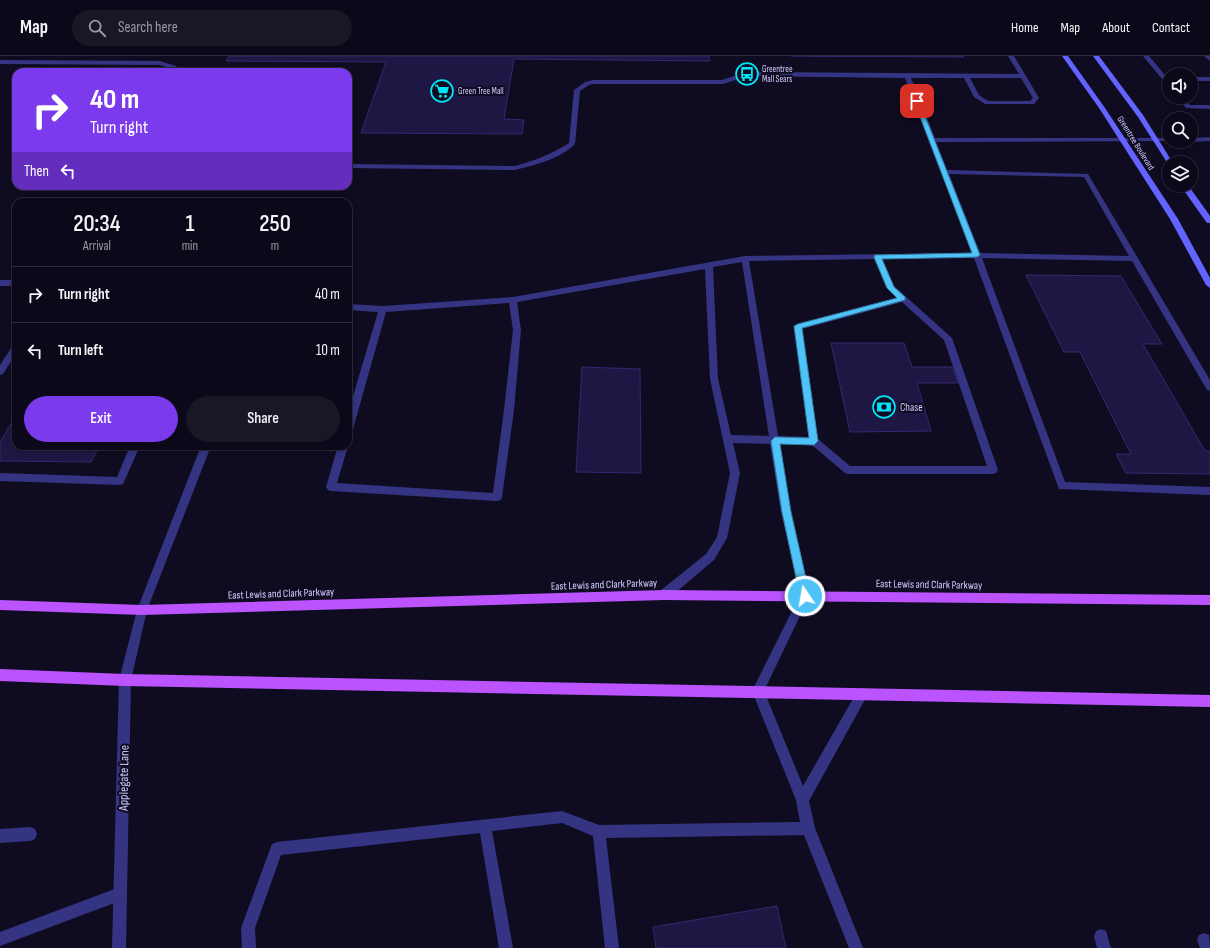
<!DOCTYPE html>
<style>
body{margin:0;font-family:"Sofia Sans Condensed",sans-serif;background:#191726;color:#f1f3f6;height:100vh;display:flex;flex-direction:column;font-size:15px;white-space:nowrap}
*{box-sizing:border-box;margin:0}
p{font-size:13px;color:#9a9aa2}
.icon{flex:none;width:22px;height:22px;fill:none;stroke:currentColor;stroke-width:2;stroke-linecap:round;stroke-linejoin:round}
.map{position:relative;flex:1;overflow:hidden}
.details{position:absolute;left:12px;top:142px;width:340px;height:252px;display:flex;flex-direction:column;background:#0b0919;border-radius:12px;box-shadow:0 2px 6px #0003,0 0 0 1px #2b2a38}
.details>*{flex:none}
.guide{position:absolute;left:12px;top:12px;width:340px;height:122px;border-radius:12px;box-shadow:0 2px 6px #0003,0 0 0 1px #2b2a38;background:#7c3aed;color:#fff;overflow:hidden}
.controls{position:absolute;left:1162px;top:12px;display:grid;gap:8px}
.controls a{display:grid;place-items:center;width:36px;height:36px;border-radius:50%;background:#0b0919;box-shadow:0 2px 6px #0003,0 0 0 1px #2b2a38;font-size:20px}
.pin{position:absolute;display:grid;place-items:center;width:34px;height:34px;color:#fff;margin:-17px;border-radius:8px;box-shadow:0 2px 6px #0006}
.me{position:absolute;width:44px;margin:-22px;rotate:348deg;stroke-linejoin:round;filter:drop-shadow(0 0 3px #0008)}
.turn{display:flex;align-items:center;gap:14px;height:84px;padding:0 12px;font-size:18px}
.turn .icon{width:52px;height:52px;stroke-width:2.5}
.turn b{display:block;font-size:28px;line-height:34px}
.then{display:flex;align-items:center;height:38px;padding:0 12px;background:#0003;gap:8px;font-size:15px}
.eta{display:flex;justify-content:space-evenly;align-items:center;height:68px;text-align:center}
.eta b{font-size:24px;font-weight:600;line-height:28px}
.primary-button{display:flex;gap:8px;margin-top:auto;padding:8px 12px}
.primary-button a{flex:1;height:46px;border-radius:24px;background:#7c3aed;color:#fff;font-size:16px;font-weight:600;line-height:46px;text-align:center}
.primary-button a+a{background:#191726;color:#f1f3f6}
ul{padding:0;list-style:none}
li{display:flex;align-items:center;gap:12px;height:56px;padding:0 12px;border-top:1px solid #2b2a38}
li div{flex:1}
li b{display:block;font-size:15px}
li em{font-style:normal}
header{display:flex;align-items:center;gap:24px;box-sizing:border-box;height:56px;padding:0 20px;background:#0b0919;border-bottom:1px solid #2b2a38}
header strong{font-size:19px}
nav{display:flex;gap:22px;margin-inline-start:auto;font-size:14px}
.search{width:280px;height:36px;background:#191726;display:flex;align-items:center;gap:10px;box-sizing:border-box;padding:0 14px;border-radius:22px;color:#9a9aa2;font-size:15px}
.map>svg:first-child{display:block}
.building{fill:#1f1743;stroke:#342871}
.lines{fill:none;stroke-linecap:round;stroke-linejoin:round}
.service{fill:#353483;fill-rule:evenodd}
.tertiary{fill:#353483;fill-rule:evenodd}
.secondary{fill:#6363ff;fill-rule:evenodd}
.primary{fill:#bb53ff;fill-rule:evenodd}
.route{fill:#4fc3f7;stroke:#337fa1}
.labels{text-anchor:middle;stroke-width:4;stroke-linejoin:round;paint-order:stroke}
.far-poi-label{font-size:9px;fill:#d1ccff;stroke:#0f0c21;text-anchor:start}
.far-street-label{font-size:9px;fill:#d1ccff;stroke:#0f0c21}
.poi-label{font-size:11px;fill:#d1ccff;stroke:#0f0c21;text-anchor:start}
.street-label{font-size:11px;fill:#d1ccff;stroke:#0f0c21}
.near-street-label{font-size:13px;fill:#d1ccff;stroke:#0f0c21}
</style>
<header>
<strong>Map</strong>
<div class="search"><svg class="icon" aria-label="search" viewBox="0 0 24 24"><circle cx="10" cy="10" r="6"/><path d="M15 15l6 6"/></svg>Search here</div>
<nav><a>Home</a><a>Map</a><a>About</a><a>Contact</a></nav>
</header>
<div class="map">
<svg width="1210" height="892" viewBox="0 0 1210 892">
<rect width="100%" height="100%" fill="#0f0c21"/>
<!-- building -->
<path class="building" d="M229,0H709L710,5L514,3L504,63L524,64L522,78L361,77L386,6L226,5Z
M791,0H963L964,1Z
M1026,219L1121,220L1162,288H1143L1205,395H1210V418L1126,417L1116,398H1131L1080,296H1064Z
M831,287H904L912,311H952L958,327H917L931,375L850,376Z
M582,311L640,313L641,417L576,416Z
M16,359V390H99L91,406L0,405V386Z
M777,850L786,892H656L653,871Z"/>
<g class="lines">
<!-- service -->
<path class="service" d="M1008,0H1014L1039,42L1034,48H985L974,41L964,22H911L935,82H1169V85H1172L936,86L947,114L1088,118L1210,324V335L1207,334L1132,205L982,202L1065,426L1210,431V439L1059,433L974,202L882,203L894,230L952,282L998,414L996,417L993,418H848L845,417L812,389L780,388L791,456L810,539L764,635L803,730L858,634L862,632L866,634L868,638L809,745L815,772L863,892H849L804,779L606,782L619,892H605L593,780L562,767L492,775L513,892H499L480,777L281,799L255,872L256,892H242L241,872L272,788L277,786L562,755L599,769L800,766L796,744L752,635L800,539L781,456L770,388L733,387L740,417L727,482L714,504L668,543L664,544L660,543L659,539L660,535L706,498L717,481L730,417L710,323L705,213L517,246L521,274L514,354L502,441L501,444L497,445L331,435L328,434L326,431L338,390H348L337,427L493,437L504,354L513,274L509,247L386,256L353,373L348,377V357L378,256L348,254V248L383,250L513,241L745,200L972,197L905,22L748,20L723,28H593L589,29L580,35L575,88C560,103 535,109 515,114L348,112V108L515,110C534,105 552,98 569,87L574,34L585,26L593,24H722L747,16L1019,18ZM970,22H1021L1033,42L1030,45H988L979,39ZM949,118L1084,121L1129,200L980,197ZM874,203L887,232L897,242L798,268L794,271L809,381L778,380L749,205ZM742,206L769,380L731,379L718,323L713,211ZM902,246L944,284L987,410H850L818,383L802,273Z
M1143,0H1149L1169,24V30L1167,29Z
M1204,0H1210V5Z
M0,4L160,5L176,10L183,16C175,16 168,11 160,9L0,8Z
M1191,21H1210V25H1191Z
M1177,41H1183L1190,49H1210V53L1186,52Z
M1210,81V85L1191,86L1188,85H1191V82Z
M0,224H16V230H0Z
M16,288V298L3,318L0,319V309L13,289Z
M130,390H140L123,428L120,429L0,425V417L117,421Z
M201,390H211L147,554L146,558L142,559L138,558L137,554Z
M30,771L35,773L37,778L35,783L30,785L0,787V773Z
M120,831L125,833L127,838L125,843L0,890V876Z
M1101,873L1106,875L1111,892H1097L1094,880L1096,875Z
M1204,877L1209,879L1210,892H1200L1197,884L1199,879Z"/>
<!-- tertiary -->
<path class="tertiary" d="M142,549L146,550L147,554L131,624L126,892H112L119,624L137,554L138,550Z"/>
<!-- secondary -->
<path class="secondary" d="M1062,0H1068L1105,52L1178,163L1210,222V232L1206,229L1170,163L1099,52Z
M1093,0H1099L1143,59L1173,107L1168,108L1138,61Z
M1180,129H1188L1210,160V167H1207Z"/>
<!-- primary -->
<path class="primary" d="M664,534L1210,539V549L664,544L142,559L0,554V544L142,549Z
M0,613L125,618L1210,639V651L125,630L0,625Z"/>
</g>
<!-- route -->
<path class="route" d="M915,44L919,45L980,199L977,201L882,203L894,231L905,241V244L802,272L818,385L814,389L780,388L791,456L810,540L809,543L805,544L802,543L800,540L782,456L771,385L775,381L809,382L794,270L798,268L897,242L887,232L874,201L875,199L972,197L914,45Z"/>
<!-- icons -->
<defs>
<g id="bus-ring" transform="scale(1.15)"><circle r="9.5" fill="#0f0c21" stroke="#00e5f7" stroke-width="1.5"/><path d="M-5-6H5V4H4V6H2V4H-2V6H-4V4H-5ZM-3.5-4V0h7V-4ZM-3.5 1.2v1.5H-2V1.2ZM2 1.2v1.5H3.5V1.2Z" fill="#00e5f7"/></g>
<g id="supermarket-ring" transform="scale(1.15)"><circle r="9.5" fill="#0f0c21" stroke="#00e5f7" stroke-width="1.5"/><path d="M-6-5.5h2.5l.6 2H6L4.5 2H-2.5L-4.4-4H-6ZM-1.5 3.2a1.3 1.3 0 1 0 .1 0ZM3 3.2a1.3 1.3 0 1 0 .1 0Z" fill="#00e5f7"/></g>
<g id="bank-ring" transform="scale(1.15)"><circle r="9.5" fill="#0f0c21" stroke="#00e5f7" stroke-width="1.5"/><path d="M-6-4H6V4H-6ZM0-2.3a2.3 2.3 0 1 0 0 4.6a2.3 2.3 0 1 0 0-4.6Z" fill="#00e5f7"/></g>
</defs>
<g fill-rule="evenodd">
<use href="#bus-ring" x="747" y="18"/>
<use href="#supermarket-ring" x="442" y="35"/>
<use href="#bank-ring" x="884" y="351"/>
</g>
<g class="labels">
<!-- far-poi labels -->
<g class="far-poi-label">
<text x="762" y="16">Greentree<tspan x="762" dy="10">Mall Sears</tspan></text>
<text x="458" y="38">Green Tree Mall</text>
</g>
<!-- far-street labels -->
<g class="far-street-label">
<text transform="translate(1136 87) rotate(58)" y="3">Greentree Boulevard</text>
</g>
<!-- poi labels -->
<g class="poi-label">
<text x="900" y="355">Chase</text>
</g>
<!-- street labels -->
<g class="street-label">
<text transform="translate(604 528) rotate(-2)" y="4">East Lewis and Clark Parkway</text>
<text transform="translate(929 528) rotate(1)" y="4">East Lewis and Clark Parkway</text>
<text transform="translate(281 537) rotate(-2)" y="4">East Lewis and Clark Parkway</text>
</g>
<!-- near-street labels -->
<g class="near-street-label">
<text transform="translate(123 722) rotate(-89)" y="5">Applegate Lane</text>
</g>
</g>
</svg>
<div class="controls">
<a><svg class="icon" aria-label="sound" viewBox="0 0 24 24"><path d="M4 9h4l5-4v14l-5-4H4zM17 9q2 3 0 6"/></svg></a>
<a><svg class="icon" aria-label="search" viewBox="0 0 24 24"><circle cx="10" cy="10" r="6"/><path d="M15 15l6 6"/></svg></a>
<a><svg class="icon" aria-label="layers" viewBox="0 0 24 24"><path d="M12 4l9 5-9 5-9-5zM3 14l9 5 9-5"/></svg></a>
</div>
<div class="pin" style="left:917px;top:45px;background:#d93025"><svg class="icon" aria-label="arrive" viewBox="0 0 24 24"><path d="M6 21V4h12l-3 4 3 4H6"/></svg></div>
<svg class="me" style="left:805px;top:540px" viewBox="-20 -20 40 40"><circle r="17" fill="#4fc3f7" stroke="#fff" stroke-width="3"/><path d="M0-11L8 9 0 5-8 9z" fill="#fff"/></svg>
<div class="guide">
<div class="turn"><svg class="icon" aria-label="right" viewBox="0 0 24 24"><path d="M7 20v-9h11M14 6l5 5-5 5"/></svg><div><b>40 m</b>Turn right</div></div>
<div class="then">Then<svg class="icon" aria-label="left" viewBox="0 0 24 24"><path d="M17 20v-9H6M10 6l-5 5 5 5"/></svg></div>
</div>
<section class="details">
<div class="eta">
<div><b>20:34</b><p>Arrival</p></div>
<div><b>1</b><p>min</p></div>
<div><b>250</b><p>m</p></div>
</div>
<ul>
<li><svg class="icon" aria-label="right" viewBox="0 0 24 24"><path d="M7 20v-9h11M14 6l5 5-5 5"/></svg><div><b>Turn right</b></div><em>40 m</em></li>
<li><svg class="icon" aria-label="left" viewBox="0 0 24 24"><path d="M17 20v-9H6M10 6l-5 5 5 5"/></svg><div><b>Turn left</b></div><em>10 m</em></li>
</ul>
<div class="primary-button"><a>Exit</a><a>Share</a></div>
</section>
</div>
